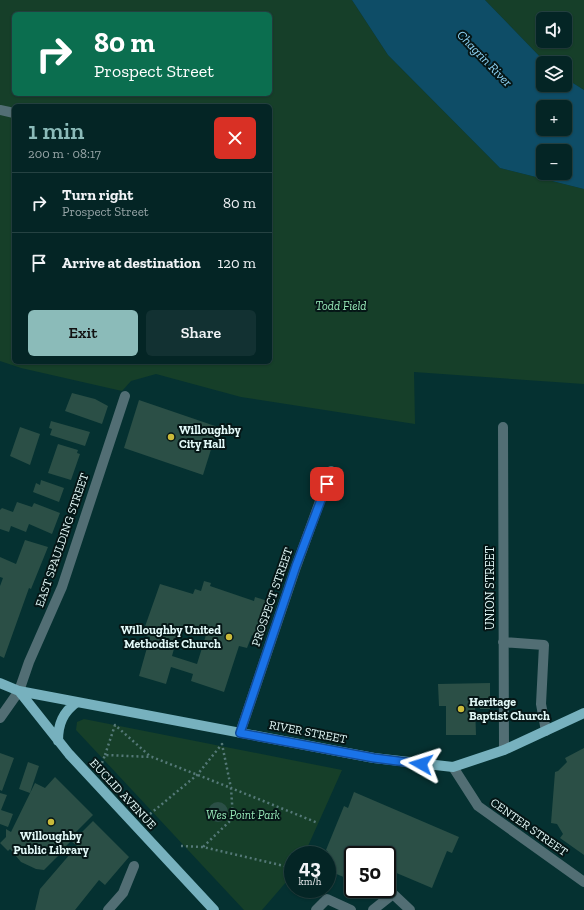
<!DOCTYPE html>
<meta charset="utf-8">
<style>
body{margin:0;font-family:"Zilla Slab",serif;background:#123132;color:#f1f3f6;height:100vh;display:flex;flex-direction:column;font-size:15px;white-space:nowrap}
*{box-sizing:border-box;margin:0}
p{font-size:13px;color:#97a5a7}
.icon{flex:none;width:22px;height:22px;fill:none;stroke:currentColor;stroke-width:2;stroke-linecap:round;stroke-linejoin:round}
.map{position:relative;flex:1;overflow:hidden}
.drawer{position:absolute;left:12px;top:104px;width:260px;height:260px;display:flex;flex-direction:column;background:#042525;border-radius:6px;box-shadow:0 1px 3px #0004,0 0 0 1px #254242}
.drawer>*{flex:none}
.banner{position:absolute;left:12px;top:12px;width:260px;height:84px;border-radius:6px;box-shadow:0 1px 3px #0004,0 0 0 1px #254242;background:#0b6e4f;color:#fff;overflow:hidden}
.buttons{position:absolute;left:536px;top:12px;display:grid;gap:8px}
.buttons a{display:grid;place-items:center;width:36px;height:36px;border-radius:6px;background:#042525;box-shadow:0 1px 3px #0004,0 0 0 1px #254242;font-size:20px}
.speed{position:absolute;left:284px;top:846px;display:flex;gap:8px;font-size:20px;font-weight:700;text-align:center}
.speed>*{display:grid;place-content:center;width:52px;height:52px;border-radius:50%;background:#042525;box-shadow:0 1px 3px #0004,0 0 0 1px #254242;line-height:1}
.speed small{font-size:10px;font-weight:400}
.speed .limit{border:2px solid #111;border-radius:6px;background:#fff;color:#111}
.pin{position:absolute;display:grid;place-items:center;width:34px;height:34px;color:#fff;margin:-17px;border-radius:8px;box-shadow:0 2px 6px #0006}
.me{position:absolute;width:44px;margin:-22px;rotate:276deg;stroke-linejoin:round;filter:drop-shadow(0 0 3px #0008)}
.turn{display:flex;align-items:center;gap:14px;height:84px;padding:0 16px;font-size:18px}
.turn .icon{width:52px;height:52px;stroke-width:2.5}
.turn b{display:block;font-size:28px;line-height:34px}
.round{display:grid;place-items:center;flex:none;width:42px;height:42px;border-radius:6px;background:#123132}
.headline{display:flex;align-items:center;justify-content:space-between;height:68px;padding:0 16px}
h1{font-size:24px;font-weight:600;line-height:30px;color:#8bbbb9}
.primary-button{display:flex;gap:8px;margin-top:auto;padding:8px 16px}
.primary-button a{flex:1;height:46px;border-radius:6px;background:#8bbbb9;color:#111;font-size:16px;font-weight:600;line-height:46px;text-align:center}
.primary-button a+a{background:#123132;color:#f1f3f6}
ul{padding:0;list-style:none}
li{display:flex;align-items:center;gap:12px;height:60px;padding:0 16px;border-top:1px solid #254242}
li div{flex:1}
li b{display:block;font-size:15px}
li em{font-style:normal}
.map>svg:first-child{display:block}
.green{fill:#163f29;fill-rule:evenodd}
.water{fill:#0e4d67;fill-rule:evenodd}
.building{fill:#2b4f46;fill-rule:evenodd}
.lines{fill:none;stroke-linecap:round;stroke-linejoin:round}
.path{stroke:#557978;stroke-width:2.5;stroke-dasharray:2 3;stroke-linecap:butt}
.minor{stroke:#526e74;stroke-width:10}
.major{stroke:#77b1be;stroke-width:10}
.route-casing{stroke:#114b97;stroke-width:10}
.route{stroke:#1a73e8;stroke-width:7}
.poi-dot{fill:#caba3a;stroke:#051616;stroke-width:1.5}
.labels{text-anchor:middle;stroke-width:4;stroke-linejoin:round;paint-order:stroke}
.park-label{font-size:12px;font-style:italic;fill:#98e9b9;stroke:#051616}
.poi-label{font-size:12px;font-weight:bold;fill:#e3f9f8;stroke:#051616;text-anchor:start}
.street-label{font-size:12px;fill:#e3f9f8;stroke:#051616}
.water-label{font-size:13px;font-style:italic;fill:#90d4f6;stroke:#051616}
</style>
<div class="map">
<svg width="584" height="910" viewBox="0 0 584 910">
<rect width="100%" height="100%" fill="#053131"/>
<!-- green -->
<path class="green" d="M0,0H352L388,55L500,168L584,189V384L414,372L415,424L241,397L156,374L131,381L122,391L21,368L0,361ZM14,14H270V94H14ZM14,106H270V362H14Z
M485,0H584V90L565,78V63H546ZM543,19H565V41H543Z
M84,719L342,770L304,855H293V874L262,910H244L76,730L77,722Z"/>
<!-- water -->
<path class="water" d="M352,0H485L546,63H543V85H565V78L584,90V189L500,168L388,55ZM543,107H565V129H543ZM543,151H565V173H543Z"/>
<!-- building -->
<path class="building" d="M72,393L95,399L108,406L102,424L65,411Z
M139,400L218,427L203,475L124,448Z
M51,421L90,432L85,446L50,435L52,429L49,428Z
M20,427L40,434L30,465L10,456Z
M58,444L78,450L77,453L80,454L71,480L48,473Z
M41,480L64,488L59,502L33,492L36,483L40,485Z
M17,502L32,507L34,503L60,513L52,534L29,524L26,532L11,526L9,532L0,529V510L2,508L13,512Z
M25,540L48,547L31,589L29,588L4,658L0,656V586L3,578L0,577V557L16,564Z
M204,581L211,583L210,586L254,601L255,597L271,602L262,630L257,628L254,636L252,635L247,648L239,646L224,692L191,681L193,674L171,667L166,684L139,676L150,637L142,635L160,584L193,594L195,589L201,591ZM183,628L206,635L197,664L172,656L177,638L179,639Z
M490,683V709H480V705H475L476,735H446V706H439L438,684Z
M584,748V855L560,838L563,834L557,824L551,823L555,772L558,771L567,762L565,758Z
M0,753L14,758L2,791L0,790Z
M28,762L39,766L30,793L19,789Z
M55,777L93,815L71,837L73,839L66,846L67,847L44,870L36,869L21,862L10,849L8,851L0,843L6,837V829L11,832L35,783L45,788Z
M354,792L459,837L452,853L447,851L432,888L387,869V855H353V881L327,870L328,852L326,850L344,806L348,808Z
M0,793L7,795L1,810L13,814L8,827L0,824Z
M208 812a10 10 0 1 1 20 0a10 10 0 1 1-20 0Z
M93,821L129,857L105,885L99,880L75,910H35L40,889L77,846L72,842Z"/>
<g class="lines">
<!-- path -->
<path class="path" d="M105,755L115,725L151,757
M102,763L105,755L152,757L231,788L233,818L203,847
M150,814L197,775L222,744L231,788L318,823
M181,846L203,847L293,868"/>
<!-- minor -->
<path class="minor" d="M0,110L14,113
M503,427L504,750
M503,642L544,645L541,704L546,731
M0,718L19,691L29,662L62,587L125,396
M240,733L296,567L331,471
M453,767L478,806L584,882
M108,910L123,893L134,866
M316,910L327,899L351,910
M373,910L393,894L410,910"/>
<!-- major -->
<path class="major" d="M0,683L19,691L374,758L453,767L504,750L584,713
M19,691L69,754L214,910
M58,741C58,724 63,712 77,702"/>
</g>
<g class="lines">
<!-- route casing -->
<g class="route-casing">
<path id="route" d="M327,484L296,566L240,733L374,758L421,764"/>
</g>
<!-- route -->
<use href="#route" class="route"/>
</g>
<!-- markers -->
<g class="poi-dot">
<circle cx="171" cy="437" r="4"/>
<circle cx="229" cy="637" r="4"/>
<circle cx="461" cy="709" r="4"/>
<circle cx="51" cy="822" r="4"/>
</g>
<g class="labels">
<!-- park labels -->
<g class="park-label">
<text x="341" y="310">Todd Field</text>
<text x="243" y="819">Wes Point Park</text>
</g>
<!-- poi labels -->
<g class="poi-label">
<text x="179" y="434">Willoughby<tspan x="179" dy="14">City Hall</tspan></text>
<text x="221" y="634" text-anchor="end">Willoughby United<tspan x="221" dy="14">Methodist Church</tspan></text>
<text x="469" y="706">Heritage<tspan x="469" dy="14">Baptist Church</tspan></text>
<text x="51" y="840" text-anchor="middle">Willoughby<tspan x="51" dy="14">Public Library</tspan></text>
</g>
<!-- street labels -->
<g class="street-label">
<text transform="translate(62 540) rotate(-71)" y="4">EAST SPAULDING STREET</text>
<text transform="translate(490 588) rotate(-90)" y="4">UNION STREET</text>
<text transform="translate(272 597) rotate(-71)" y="4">PROSPECT STREET</text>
<text transform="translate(308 732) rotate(11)" y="4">RIVER STREET</text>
<text transform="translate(123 794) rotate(47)" y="4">EUCLID AVENUE</text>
<text transform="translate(529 827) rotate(35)" y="4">CENTER STREET</text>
</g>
<!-- water labels -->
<g class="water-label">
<text transform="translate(485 58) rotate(46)" y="5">Chagrin River</text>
</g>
</g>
</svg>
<div class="buttons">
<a><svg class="icon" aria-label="sound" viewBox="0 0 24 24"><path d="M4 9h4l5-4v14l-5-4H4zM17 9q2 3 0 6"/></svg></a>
<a><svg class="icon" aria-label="layers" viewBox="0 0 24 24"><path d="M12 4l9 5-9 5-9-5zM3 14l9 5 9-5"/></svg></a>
<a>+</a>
<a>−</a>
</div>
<div class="speed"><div>43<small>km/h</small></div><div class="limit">50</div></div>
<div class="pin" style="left:327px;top:484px;background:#d93025"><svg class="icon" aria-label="arrive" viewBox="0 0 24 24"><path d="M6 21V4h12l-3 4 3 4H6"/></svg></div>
<svg class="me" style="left:421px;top:764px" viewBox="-20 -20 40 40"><path d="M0-17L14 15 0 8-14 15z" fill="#1a73e8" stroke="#fff" stroke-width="4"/></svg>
<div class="banner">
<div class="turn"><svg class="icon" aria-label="right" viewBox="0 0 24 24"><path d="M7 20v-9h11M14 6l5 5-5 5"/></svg><div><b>80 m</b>Prospect Street</div></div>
</div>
<section class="drawer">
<div class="headline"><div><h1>1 min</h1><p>200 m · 08:17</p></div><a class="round" style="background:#d93025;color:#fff"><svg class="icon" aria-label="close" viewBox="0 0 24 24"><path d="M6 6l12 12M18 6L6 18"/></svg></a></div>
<ul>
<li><svg class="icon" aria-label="right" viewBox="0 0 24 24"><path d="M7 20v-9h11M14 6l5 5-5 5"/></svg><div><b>Turn right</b><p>Prospect Street</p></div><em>80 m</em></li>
<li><svg class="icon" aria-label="arrive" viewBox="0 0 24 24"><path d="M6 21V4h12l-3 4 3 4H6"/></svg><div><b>Arrive at destination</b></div><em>120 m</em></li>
</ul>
<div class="primary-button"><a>Exit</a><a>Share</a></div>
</section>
</div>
